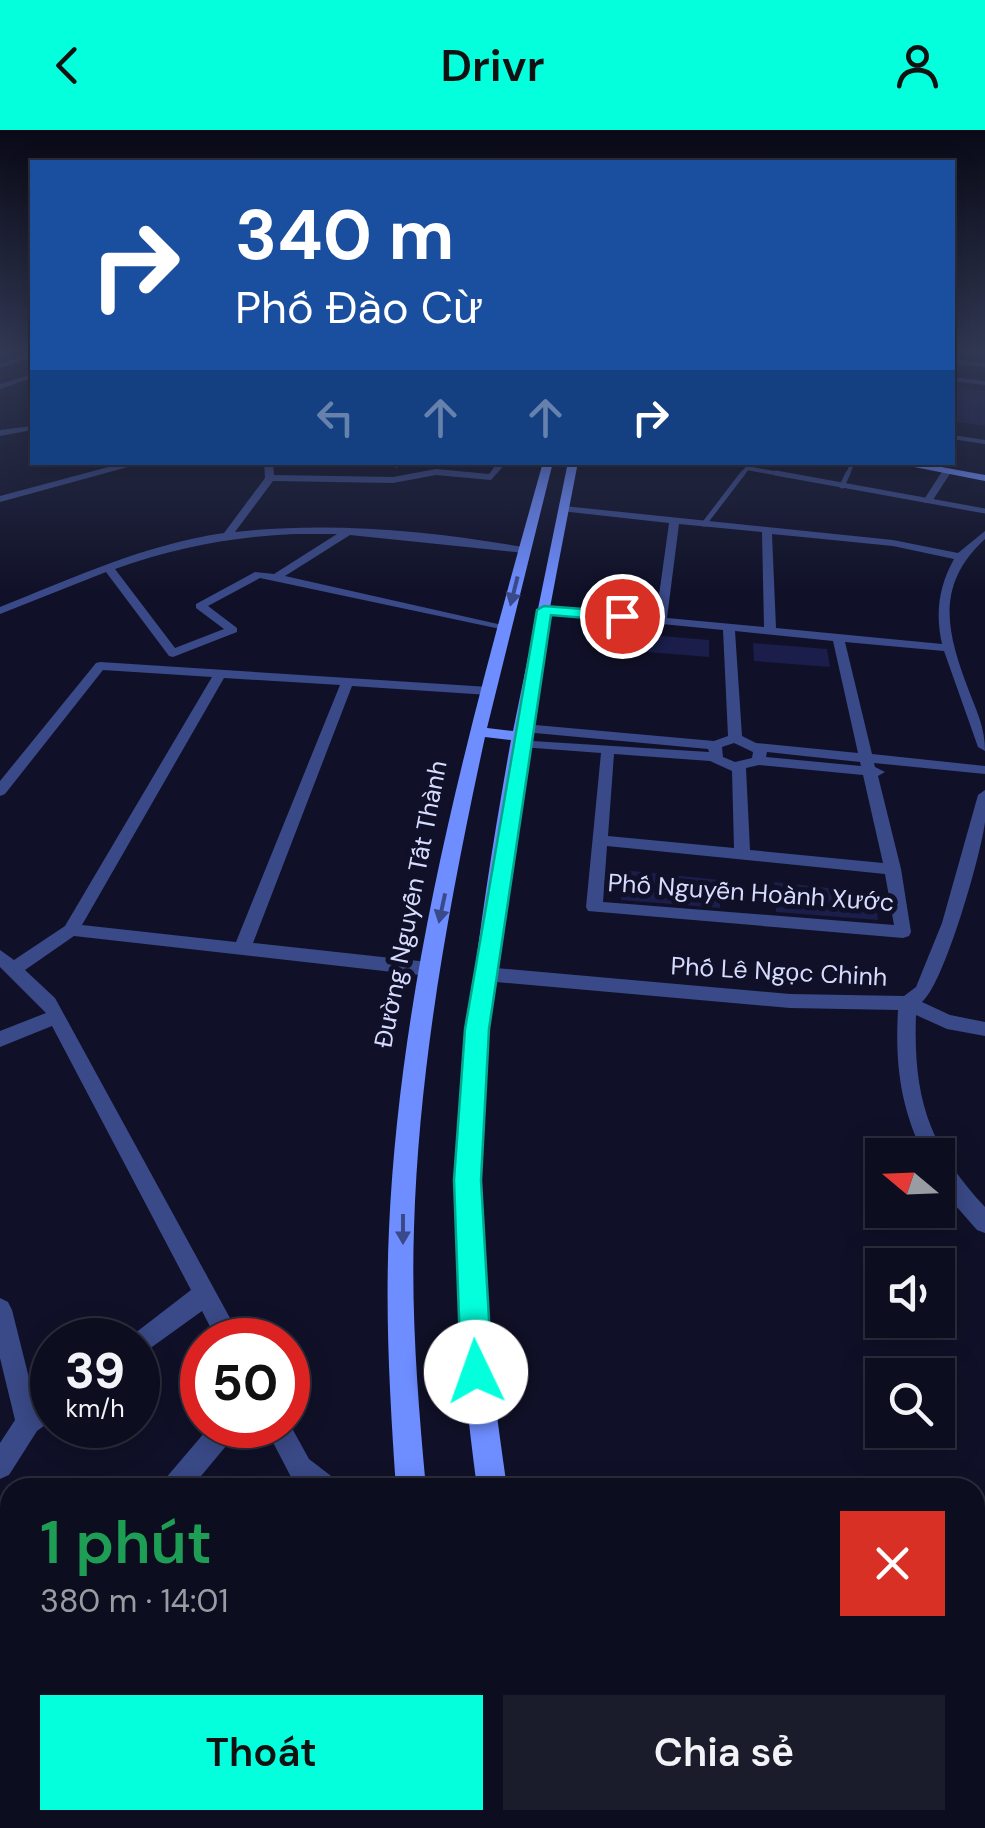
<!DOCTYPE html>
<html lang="vi">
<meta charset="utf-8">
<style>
body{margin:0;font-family:"DM Sans",sans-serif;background:#1a1b2b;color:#f1f3f6;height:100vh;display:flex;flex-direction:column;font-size:38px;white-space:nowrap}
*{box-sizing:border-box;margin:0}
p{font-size:32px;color:#9a9ca4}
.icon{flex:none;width:55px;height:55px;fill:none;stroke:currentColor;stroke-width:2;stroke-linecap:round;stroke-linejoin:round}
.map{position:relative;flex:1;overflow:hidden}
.panel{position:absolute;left:0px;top:1348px;width:985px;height:352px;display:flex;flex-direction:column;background:#0c0d1e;border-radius:30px 30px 0 0;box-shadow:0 5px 25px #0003,0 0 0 2px #2c2d3c}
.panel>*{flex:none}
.banner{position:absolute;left:30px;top:30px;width:925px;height:305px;border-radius:0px;box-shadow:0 5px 25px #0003,0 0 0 2px #2c2d3c;background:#1a4fa0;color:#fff;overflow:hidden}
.needle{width:65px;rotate:289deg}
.tools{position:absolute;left:865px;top:1008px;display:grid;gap:20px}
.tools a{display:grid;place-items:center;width:90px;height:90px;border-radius:0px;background:#0c0d1e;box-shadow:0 5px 25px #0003,0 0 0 2px #2c2d3c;font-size:50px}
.speed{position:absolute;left:30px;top:1188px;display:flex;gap:20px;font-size:50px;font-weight:700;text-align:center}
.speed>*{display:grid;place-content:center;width:130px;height:130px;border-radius:50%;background:#0c0d1e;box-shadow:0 5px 25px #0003,0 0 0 2px #2c2d3c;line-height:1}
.speed small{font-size:25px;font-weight:400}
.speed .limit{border:15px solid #d22;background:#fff;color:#111}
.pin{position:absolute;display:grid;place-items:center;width:85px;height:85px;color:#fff;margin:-42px;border:5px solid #fff;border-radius:50%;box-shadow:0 2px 10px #0007}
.me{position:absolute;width:110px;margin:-55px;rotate:357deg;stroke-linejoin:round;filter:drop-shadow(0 0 8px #0008)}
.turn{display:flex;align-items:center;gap:35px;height:210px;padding:0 40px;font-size:45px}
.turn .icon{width:130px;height:130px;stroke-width:2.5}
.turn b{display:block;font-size:70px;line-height:85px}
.lanes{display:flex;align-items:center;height:95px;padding:0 40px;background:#0003;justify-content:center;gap:50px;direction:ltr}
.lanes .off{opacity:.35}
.round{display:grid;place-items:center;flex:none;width:105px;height:105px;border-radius:0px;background:#1a1b2b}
.summary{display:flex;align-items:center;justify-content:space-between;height:170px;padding:0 40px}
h1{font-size:60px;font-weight:600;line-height:75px;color:#1e9e55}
.primary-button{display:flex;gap:20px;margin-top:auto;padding:20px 40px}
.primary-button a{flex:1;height:115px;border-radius:0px;background:#03ffdc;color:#111;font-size:40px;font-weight:600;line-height:115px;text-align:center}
.primary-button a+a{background:#1a1b2b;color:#f1f3f6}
header{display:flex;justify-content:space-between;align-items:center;height:130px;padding:0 40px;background:#03ffdc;color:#111;font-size:45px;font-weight:600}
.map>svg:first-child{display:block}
.building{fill:#1b1d4a}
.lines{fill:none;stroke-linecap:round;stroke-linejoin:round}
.service-far1{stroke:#3a4a88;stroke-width:4}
.service{stroke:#3a4a88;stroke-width:5}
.minor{fill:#3a4a88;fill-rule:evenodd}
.tertiary{fill:#3a4a88;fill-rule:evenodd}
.secondary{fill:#6e8dff;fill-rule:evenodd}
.oneway{fill:#3a4989}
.route{fill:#03ffdc;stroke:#02a68f;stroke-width:2.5}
.labels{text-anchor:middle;stroke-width:10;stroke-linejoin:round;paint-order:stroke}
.street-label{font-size:25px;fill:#d7dcff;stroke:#101128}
</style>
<header><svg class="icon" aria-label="back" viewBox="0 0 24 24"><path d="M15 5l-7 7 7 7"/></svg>Drivr<svg class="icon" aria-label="person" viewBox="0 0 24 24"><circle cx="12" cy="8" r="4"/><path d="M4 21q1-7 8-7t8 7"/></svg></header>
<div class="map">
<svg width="985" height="1698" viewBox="0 0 985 1698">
<rect width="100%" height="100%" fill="#101128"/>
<!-- building -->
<path class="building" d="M952,256L985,261V296L952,291Z
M637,504L709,510V527L635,521Z
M753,513L827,519L830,537L754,531Z
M623,740L720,750V778L621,770Z
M774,752L874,763L878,790L776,782Z"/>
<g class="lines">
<!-- service-far1 -->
<path class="service-far1" d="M952,249L985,253
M952,307L985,312
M747,338L790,346
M741,346L752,332
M847,346L853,332"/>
<!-- service -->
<path class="service" d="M776,343L985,381
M842,356L848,343
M704,394L743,343"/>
<!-- minor -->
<path class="minor" d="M28,224H32V227L0,238V234Z
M32,244V248L0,259V254Z
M32,296V300L0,306V300Z
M264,332H273L274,345L393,347L436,339L489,344L498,332H507L491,350L436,345L393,353L273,351L235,402C329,391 435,401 528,418V422L524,423L350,405L285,446L511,497L505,500L260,448L208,476L237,498V502L173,527L169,526L106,442L0,484V477C73,448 146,414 224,403L265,348ZM294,404H337L274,444L255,442L196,474V478L224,499L175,518L115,439C174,418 231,407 294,404Z
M395,332H412L396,338L392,335Z
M943,340L951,342L931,373H925L923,371Z
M564,376L893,410L958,423L985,401V409C934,456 947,503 969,561C977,582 985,598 985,621L978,617L944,521L845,512L872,624L985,636V644L874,633L875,637L885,642L878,646L901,739L911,802L909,806L903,808L588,781L586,777L601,623L521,617L514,613L516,610L709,622L708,619L524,602L517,598L524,594L714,611L728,606L723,500L540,482V478L544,477L656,487L669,393L561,381V377ZM679,394L762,402L764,497L667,488ZM772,404L893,416L954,429C939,456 935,483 942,514L776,498ZM735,501L833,511L858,623L756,613L742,606ZM734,613L753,622L752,628L735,632L723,627L722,617ZM767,622L860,632L861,636L766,627ZM614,624L710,631L732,641L734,718L608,706ZM759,635L863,645L883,733L750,720L746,638ZM607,716L885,744L894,795L603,772Z
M100,532L489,557L495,561L489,565L352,556L253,813L428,832L434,834L437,839L434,844L428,846L74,806L25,840L55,868L242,1210H217L202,1181L138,1227V1210H128L130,1207L191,1160L52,896L0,917V901L46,883L0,837V820L14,830L65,796L212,547L103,540L5,664L0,666V651L96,533ZM224,548L340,555L236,812L82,795Z
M985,660C985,671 985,682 985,692C981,725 944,854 922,872L950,885L985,892V906L947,899L916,885C913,968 929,1017 985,1077V1103L977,1100L941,1059L938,1052V1025H924C900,977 895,933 898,880L790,878L484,851L478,849L475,844L478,839L484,837L790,864L904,866L916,857L942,793L978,665Z
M0,1168L8,1172L12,1180L35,1272L52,1263V1290L37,1301L9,1345L0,1349V1313L15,1290L0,1228Z
M288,1291L309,1329L335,1349L339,1358H304L291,1347L264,1295H288Z
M211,1295H239L236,1304L191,1358H161L165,1349Z
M24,1690H59L55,1698H21Z"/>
<!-- tertiary -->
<path class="tertiary" d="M952,229L985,233V237L952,234Z
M127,332H146L0,372V366Z"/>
<!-- secondary -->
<path class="secondary" d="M543,332H553L487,598L513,601L568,332H578C529,586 477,841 481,1102C483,1188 495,1273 507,1358H477C466,1272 456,1187 457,1100C458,935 482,772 511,610L485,607C450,769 419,932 414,1098C411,1185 418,1271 426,1358H396C390,1271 385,1186 389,1099C401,838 473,583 543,332Z
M889,332H914L985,345V351Z
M442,1690H478L479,1698H443Z
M540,1690H576L578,1698H542Z"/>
</g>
<!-- one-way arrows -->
<defs><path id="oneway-solid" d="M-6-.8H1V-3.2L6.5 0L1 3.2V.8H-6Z" transform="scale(2.5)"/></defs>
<g class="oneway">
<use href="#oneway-solid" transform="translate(514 461) rotate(104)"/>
<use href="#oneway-solid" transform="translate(442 778) rotate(102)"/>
<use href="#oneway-solid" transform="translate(403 1099) rotate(90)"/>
</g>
<!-- sky -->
<linearGradient id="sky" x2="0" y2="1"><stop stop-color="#090916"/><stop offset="0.48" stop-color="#313853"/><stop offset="1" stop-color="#313853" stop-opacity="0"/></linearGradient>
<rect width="985" height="462" fill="url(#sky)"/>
<!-- route -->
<path class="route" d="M544,476L622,482L629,486L622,491L551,485L489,899L481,1050L492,1242L487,1253L476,1258L465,1253L461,1242L454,1050L465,899L537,480Z"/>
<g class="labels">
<!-- street labels -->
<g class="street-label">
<text transform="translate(751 762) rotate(4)" y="9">Phố Nguyễn Hoành Xước</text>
<text transform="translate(410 774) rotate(-79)" y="9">Đường Nguyễn Tất Thành</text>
<text transform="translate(779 841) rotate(3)" y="9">Phố Lê Ngọc Chinh</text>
</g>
</g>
</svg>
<div class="tools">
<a><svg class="needle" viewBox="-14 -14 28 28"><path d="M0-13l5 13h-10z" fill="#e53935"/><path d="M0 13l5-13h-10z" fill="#9a9ca4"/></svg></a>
<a><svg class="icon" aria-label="sound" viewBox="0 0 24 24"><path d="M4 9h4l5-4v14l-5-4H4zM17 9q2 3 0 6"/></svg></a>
<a><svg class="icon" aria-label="search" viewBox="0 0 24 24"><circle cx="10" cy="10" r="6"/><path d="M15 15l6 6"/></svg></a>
</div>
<div class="speed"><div>39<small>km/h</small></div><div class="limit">50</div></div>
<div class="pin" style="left:622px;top:486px;background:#d93025"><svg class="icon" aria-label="arrive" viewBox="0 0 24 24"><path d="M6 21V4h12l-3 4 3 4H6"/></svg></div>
<svg class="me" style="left:476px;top:1242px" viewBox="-20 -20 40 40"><circle r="19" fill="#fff"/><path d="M0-13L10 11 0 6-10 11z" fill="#03ffdc"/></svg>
<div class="banner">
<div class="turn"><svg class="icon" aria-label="right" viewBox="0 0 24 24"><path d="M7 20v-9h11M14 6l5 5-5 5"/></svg><div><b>340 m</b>Phố Đào Cừ</div></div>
<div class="lanes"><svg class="icon off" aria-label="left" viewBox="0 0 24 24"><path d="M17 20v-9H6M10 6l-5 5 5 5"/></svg><svg class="icon off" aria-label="ahead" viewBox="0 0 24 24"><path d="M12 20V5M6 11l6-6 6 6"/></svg><svg class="icon off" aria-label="ahead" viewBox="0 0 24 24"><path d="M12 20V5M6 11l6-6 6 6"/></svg><svg class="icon" aria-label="right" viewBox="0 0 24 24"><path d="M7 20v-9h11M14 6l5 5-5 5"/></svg></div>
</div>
<section class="panel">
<div class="summary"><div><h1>1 phút</h1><p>380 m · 14:01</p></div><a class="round" style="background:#d93025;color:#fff"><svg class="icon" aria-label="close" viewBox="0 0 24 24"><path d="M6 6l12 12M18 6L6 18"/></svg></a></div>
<div class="primary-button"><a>Thoát</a><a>Chia sẻ</a></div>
</section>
</div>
